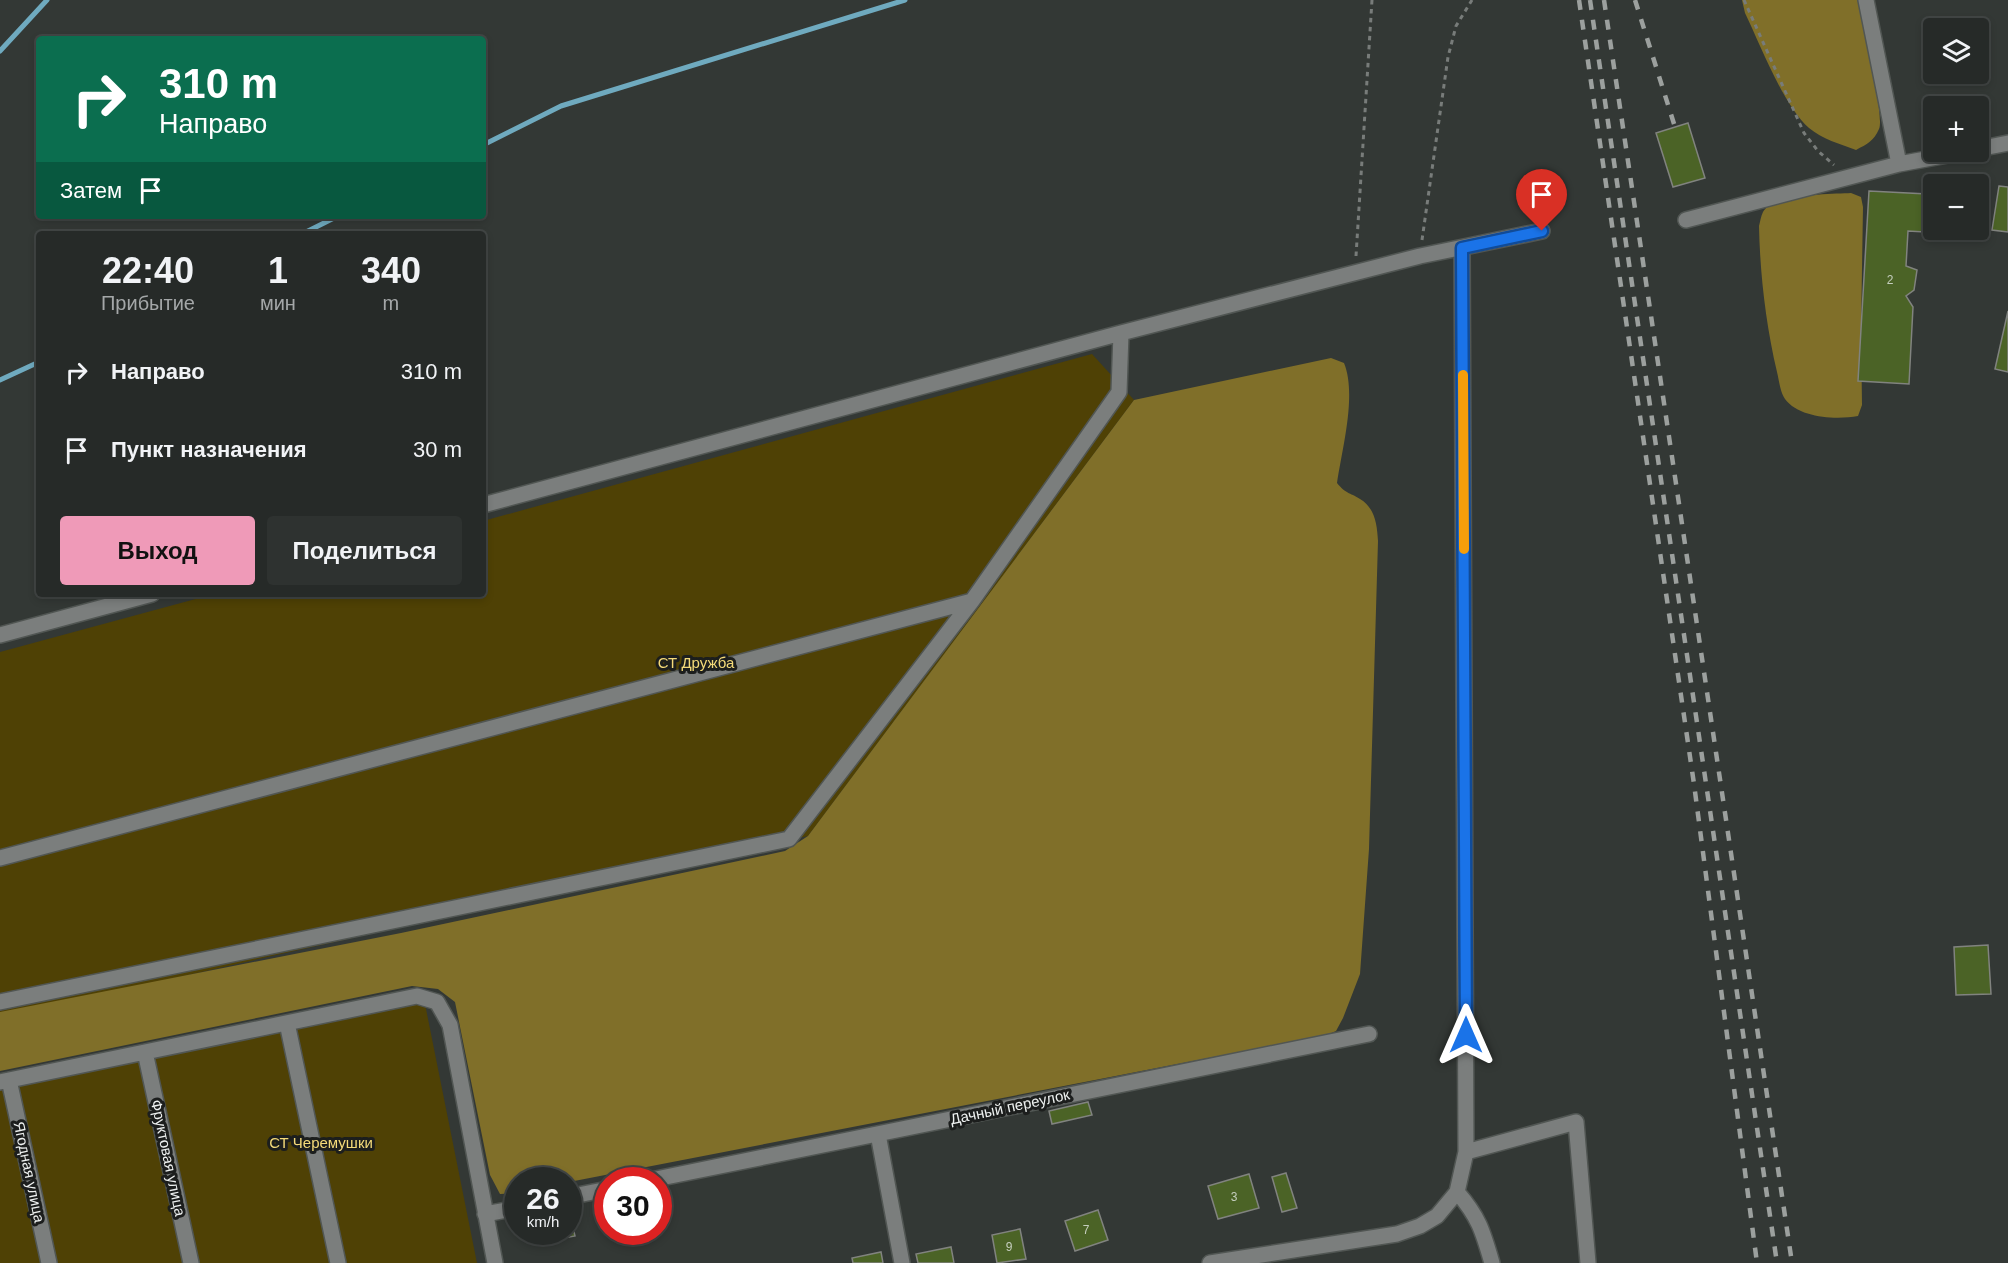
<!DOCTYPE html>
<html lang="ru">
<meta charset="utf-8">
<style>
body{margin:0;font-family:Helvetica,sans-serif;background:#2e3230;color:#f1f3f6;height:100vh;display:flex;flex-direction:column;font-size:22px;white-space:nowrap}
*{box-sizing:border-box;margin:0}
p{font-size:20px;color:#a4a7a8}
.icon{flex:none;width:33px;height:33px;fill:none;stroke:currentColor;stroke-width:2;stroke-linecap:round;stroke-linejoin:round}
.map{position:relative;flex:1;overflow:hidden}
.sheet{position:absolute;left:36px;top:231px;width:450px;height:366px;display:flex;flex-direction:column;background:#262a28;border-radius:6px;box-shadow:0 3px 9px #0003,0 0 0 2px #424645}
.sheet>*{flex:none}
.guide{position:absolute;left:36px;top:36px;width:450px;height:183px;border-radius:6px;box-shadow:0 3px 9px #0003,0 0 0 2px #424645;background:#0b6e4f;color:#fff;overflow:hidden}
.tools{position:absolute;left:1923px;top:18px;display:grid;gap:12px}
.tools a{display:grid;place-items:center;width:66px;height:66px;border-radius:6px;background:#262a28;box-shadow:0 3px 9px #0003,0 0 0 2px #424645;font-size:30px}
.speed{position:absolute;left:504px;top:1167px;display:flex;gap:12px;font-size:30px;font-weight:700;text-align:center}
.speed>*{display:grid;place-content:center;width:78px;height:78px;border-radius:50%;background:#262a28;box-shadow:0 3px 9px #0003,0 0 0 2px #424645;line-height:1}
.speed small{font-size:15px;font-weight:400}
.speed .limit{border:9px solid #d22;background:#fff;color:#111}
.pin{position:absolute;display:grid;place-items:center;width:51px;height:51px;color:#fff;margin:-62px -26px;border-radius:50% 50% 50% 0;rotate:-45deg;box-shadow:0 0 6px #0007}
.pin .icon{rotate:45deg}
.me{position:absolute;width:66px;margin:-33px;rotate:0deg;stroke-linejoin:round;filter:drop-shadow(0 0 4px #0008)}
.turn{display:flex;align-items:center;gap:21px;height:126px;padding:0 24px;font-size:27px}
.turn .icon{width:78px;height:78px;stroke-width:2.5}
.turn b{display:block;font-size:42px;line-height:51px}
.then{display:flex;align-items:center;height:57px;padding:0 24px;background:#0003;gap:12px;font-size:22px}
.eta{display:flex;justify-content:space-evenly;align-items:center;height:102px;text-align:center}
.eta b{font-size:36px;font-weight:700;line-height:42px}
.button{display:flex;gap:12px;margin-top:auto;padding:12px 24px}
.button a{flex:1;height:69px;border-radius:6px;background:#ef9ab8;color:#111;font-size:24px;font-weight:700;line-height:69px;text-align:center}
.button a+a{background:#2e3230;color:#f1f3f6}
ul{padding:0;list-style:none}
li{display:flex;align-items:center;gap:18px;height:78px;padding:0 24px}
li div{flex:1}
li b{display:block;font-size:22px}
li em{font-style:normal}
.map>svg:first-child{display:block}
.green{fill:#4f4105}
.forest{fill:#806f29}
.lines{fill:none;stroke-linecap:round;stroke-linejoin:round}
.stream{stroke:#6faabf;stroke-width:5}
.building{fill:#4b6326;stroke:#81837f;stroke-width:1.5}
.minor-casing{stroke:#515653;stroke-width:18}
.path{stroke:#787c7a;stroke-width:3;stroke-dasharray:4.5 4.5;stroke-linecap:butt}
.minor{stroke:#7b7e7d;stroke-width:15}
.rail{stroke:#9ca09e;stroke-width:4.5;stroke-dasharray:10 10;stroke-linecap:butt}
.route-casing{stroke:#114b97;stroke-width:15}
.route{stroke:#1a73e8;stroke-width:10}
.slow{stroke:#f59e0b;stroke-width:10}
.labels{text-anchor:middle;stroke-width:6;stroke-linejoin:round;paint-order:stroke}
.number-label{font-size:12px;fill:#c5cebe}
.park-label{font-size:15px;fill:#f4da79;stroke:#1c1e1d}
.street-label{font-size:15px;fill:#eef1f0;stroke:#1c1e1d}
</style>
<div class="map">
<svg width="2008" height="1263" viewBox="0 0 2008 1263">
<rect width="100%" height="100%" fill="#333835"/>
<!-- green -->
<path class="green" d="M1092,354L1134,400L808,836L0,1017V652L214,594H483V521Z
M424,999L477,1263H0V1087Z"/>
<!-- forest -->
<path class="forest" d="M1742,0H1859C1863,20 1885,116 1879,129C1874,141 1867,144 1856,150C1840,144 1822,139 1809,128C1784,107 1760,44 1745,13Z
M1851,193L1861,197L1863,207L1861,331L1862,405L1858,416C1836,420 1799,418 1785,399C1780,392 1779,380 1777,372C1766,325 1760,275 1759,226C1760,222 1761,216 1763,212C1773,194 1832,194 1851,193Z
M1331,358L1344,363C1357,395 1342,449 1337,483C1346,494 1349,492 1360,499C1375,508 1377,524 1378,541L1369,849L1360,974L1343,1018L1336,1031L1327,1035L569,1182L568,1180H518L517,1193L500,1194L490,1175L455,1002L438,989L412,986L0,1071V1012L401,933L785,851L808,836L1134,400Z"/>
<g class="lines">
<!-- stream -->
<path class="stream" d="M0,51L47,0
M483,145L561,106L905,0
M302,234L338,216
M0,380L39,362"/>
</g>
<!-- building -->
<path class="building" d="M1688,123L1705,178L1673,187L1656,133Z
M1999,186L2008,187V232L1992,230Z
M1869,191L1927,194L1925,232L1908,231L1906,266L1917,270L1914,290L1906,296L1913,307L1909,384L1858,381Z
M1978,191L1989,193L1982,233L1959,230H1978Z
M2008,311V372L1995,369Z
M1988,945L1991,994L1956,995L1954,947Z
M1088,1102L1092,1115L1052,1124L1049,1111Z
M1286,1173L1297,1208L1282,1212L1272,1177Z
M1249,1174L1259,1208L1218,1219L1208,1186Z
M568,1208L575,1236L537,1243L535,1232H568Z
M1098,1210L1108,1240L1075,1251L1065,1221Z
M1020,1229L1026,1259L997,1263L992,1235Z
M951,1247L954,1263H918L916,1254Z
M881,1252L883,1263H853L852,1258Z"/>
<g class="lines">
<!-- minor casing -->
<g class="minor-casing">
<path id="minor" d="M1866,0L1899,164
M1978,149L2008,143
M1686,220L1899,164L1964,152
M483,505L1121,333L1420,256L1542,231
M0,635L152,594
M0,858L972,601
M0,1002L789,839L972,601L1119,392L1121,333
M287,1023L338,1263
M145,1052L191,1263
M9,1080L49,1263
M0,1082L417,996L437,1002L450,1025L495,1263
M878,1134L902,1263
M1466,1152L1576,1122L1588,1263
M651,1180L1369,1034
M1457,1192C1479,1217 1483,1232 1492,1263
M568,1197L608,1189
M485,1214L518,1208
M1210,1263L1397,1234L1420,1226L1437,1216L1457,1192L1466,1152L1462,248"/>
</g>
<!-- path -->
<path class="path" d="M1744,0L1804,133L1818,151L1834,165
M1422,240L1448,57L1456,26L1472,0
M1356,256L1372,0"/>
<!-- minor -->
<use href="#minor" class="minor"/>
<!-- rail -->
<path class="rail" d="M1579,0L1694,784L1757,1263
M1590,0L1777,1263
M1604,0L1792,1263
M1635,0L1675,127"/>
</g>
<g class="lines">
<!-- route casing -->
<g class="route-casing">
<path id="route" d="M1466,1035L1462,248L1542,231"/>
</g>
<!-- route -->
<use href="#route" class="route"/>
<!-- slow -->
<path class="slow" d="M1463,375L1464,549"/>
</g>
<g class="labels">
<!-- number labels -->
<g class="number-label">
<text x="1890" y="284">2</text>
<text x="1234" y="1201">3</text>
<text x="1086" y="1234">7</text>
<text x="1009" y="1251">9</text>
</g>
<!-- park labels -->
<g class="park-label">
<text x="696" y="668">СТ Дружба</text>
<text x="321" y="1148">СТ Черемушки</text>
</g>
<!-- street labels -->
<g class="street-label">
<text transform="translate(1010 1107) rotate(-12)" y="5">Дачный переулок</text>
<text transform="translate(168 1158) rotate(78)" y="5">Фруктовая улица</text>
<text transform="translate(29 1172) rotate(78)" y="5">Ягодная улица</text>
</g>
</g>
</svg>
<div class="tools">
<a><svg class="icon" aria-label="layers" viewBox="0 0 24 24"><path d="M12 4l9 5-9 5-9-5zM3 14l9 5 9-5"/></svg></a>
<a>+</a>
<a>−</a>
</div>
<div class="speed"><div>26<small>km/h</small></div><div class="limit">30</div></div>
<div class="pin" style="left:1542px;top:231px;background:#d93025"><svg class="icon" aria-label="arrive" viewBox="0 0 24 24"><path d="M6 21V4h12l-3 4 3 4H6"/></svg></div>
<svg class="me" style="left:1466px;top:1035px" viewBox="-20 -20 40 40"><path d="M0-17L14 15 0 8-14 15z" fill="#1a73e8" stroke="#fff" stroke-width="4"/></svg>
<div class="guide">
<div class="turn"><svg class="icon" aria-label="right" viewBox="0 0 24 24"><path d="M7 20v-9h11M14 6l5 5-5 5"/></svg><div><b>310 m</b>Направо</div></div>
<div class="then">Затем<svg class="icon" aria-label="arrive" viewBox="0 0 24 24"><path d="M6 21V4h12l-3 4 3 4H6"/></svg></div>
</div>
<section class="sheet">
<div class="eta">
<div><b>22:40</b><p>Прибытие</p></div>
<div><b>1</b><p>мин</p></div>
<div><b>340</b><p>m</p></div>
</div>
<ul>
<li><svg class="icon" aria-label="right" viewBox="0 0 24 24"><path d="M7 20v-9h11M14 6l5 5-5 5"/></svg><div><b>Направо</b></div><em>310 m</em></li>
<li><svg class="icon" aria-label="arrive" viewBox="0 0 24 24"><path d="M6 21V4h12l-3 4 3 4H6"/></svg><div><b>Пункт назначения</b></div><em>30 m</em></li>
</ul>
<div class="button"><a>Выход</a><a>Поделиться</a></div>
</section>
</div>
